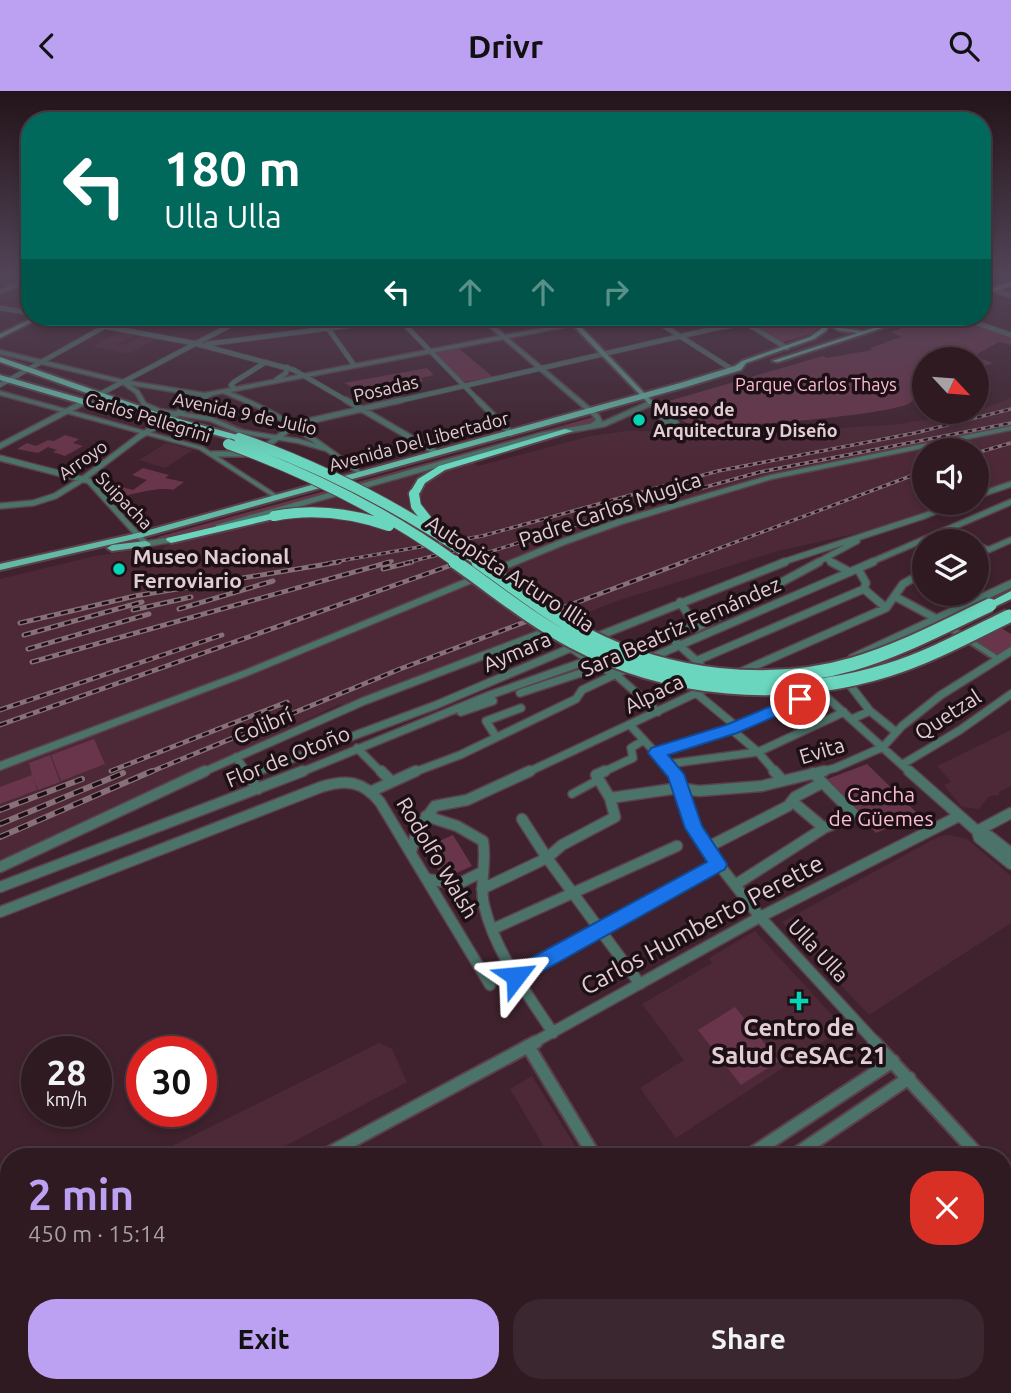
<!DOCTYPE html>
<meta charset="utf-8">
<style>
body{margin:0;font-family:Ubuntu,sans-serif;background:#3b272f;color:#f1f3f6;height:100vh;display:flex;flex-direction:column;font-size:26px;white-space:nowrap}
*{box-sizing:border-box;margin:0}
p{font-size:23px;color:#a7a1a5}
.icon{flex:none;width:38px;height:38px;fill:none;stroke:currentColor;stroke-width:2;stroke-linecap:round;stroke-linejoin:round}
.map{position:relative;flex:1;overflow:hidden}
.panel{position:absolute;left:0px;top:1057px;width:1012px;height:245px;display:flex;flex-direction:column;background:#2f1a22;border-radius:28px 28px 0 0;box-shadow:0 4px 10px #0003,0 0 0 2px #4a3840}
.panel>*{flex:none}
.guide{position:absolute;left:21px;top:21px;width:970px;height:214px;border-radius:28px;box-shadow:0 4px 10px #0003,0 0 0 2px #4a3840;background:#00695c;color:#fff;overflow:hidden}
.needle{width:46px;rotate:116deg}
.buttons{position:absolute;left:912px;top:256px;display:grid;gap:14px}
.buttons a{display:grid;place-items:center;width:77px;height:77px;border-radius:50%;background:#2f1a22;box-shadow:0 4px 10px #0003,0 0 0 2px #4a3840;font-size:35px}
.speed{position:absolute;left:21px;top:945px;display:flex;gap:14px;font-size:35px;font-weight:700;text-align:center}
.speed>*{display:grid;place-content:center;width:91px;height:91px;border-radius:50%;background:#2f1a22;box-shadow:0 4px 10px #0003,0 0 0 2px #4a3840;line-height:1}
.speed small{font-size:18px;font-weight:400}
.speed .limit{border:10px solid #d22;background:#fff;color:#111}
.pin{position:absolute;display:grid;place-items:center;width:60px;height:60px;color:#fff;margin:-30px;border:4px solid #fff;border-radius:50%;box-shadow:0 2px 7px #0007}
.me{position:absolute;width:77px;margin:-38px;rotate:61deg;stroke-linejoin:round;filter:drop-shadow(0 0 5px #0008)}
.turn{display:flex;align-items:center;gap:24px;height:147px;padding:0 28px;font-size:32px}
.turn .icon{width:91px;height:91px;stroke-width:2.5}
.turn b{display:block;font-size:49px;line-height:60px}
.lanes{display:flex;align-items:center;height:66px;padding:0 28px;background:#0003;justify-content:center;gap:35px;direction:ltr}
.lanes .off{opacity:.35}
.round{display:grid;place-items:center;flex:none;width:74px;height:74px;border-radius:28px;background:#3b272f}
.overview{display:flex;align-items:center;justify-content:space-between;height:119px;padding:0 28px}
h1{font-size:42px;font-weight:600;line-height:52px;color:#bca0f2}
.action{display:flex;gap:14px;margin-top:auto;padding:14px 28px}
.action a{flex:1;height:80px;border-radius:28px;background:#bca0f2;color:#111;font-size:28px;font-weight:600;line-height:80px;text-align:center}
.action a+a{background:#3b272f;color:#f1f3f6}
header{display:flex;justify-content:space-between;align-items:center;height:91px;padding:0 28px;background:#bca0f2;color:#111;font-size:32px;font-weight:600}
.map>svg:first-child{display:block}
.built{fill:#4d2937}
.green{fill:#69354a}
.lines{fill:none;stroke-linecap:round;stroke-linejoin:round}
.pedestrian-far1-casing{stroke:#5c414b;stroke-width:9}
.pedestrian-casing{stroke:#5c414b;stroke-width:10}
.minor-far4-casing{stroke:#5c414b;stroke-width:6}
.minor-far3-casing{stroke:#5c414b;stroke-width:8}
.minor-far2-casing{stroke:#5c414b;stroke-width:10}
.minor-far1-casing{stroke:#5c414b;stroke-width:13}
.minor-casing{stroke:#5c414b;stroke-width:16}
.tertiary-casing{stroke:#5c414b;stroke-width:3}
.secondary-casing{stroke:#5c414b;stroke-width:4}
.primary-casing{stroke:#5c414b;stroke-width:4}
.trunk-casing{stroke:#5c414b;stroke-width:4}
.motorway-casing{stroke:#5c414b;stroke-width:4}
.pedestrian-far1{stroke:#4b736a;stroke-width:5}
.pedestrian{stroke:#4b736a;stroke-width:7}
.minor-far4{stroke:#4b736a;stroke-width:4.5}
.minor-far3{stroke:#4b736a;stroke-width:5}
.minor-far2{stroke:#4b736a;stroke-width:7}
.minor-far1{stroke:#4b736a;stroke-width:10}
.minor{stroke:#4b736a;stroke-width:12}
.tertiary{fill:#4b736a;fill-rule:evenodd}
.secondary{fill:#599b8c;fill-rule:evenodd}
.primary{fill:#62baa6;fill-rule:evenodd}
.trunk{fill:#66c8b2;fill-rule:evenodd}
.motorway{fill:#6ad6be;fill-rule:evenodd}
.rail-far2-casing{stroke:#887078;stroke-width:3.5}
.rail-far1-casing{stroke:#887078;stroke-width:5}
.rail-casing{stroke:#887078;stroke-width:6}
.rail-far2{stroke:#1d1015;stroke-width:2;stroke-dasharray:4.5;stroke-linecap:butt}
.rail-far1{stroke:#1d1015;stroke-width:2.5;stroke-dasharray:7;stroke-linecap:butt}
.rail{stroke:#1d1015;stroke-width:3.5;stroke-dasharray:10;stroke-linecap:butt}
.motorway-bridge-far1-casing{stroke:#5c414b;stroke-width:12;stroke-linecap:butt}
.motorway-bridge-casing{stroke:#5c414b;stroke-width:17;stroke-linecap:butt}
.motorway-bridge-far1{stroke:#6ad6be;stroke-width:10}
.motorway-bridge{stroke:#6ad6be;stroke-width:13}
.route{fill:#1a73e8;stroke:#114b97;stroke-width:2}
.poi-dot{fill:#04d5b6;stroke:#1d1015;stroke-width:2.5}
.labels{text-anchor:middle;stroke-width:7;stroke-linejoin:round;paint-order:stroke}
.far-park-label{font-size:18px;fill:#febcd4;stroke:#1d1015}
.far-street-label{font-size:18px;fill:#e1cdd3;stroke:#1d1015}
.far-poi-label{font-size:18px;font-weight:bold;fill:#e1cdd3;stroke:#1d1015;text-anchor:start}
.street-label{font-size:21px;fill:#e1cdd3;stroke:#1d1015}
.poi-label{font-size:21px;font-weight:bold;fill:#e1cdd3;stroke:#1d1015;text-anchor:start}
.park-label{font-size:21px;fill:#febcd4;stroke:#1d1015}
.near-street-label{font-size:24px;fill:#e1cdd3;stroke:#1d1015}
.near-poi-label{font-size:24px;font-weight:bold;fill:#e1cdd3;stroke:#1d1015}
</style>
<header><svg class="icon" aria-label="back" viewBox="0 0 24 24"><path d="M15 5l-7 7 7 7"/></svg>Drivr<svg class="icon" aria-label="search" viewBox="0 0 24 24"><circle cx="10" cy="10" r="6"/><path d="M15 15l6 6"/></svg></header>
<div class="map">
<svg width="1011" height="1302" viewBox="0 0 1011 1302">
<rect width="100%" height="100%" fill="#3f222d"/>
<!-- built -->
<path class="built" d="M123,240L137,243L118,253L124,254L144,244L159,247L128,263L92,255Z
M1011,307V392L977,403L976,359H924V411H955L908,431L778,460L617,510L343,616L340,613L0,772V488L95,465L131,460L138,464L159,460L172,451L468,366L478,375L591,345L628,340L785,341L900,333L976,320Z
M166,352L193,359L165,377L139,369Z
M1011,639V695L999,701V704L989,705L979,718L962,716L944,694L951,691L937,675Z
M949,744L967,748L1011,785V832L869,924L782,831L938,746Z
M755,840L844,937L676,1047L640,997L684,969L642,913L712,872L709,867Z
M379,952L392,958L407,991L264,1066H150Z
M532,985L582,1066H550L510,998Z
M9,1137V1200L0,1205V1141Z"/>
<!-- green -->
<path class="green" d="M790,226L818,229L822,235L811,243L780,252L749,232Z
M835,226H879L882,230L854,239L833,233Z
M931,226H958L1011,241V254L999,251L977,263L982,268L993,272L980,277L977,275L976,268H924V299C919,303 913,310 908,313C886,324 713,340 690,333C680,330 672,322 664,315L669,310L823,265L827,267L872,259L870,257L901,246L891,241Z
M457,256L493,286L464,291L434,261Z
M427,277L434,284L421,287L423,290L366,303L344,292Z
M208,308L226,312L224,314L230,317L216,326C231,331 243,339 259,342L236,338L219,329L182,324Z
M594,326L597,329L582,334L159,450L158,446Z
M65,344L79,348L73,352L83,355L65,365L53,361L57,359L48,356L38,362L17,358L27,352L36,355L48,349L54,350Z
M143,377L169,384L165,387L184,391L173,399C159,395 126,405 110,409L101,401L114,394L133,399L147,389L132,384Z
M1001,537L1011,543V556L994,566L972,552Z
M94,648L105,673L61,690L51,664Z
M50,664L60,691L38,699L33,687L37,699L0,713V696L32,684L29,672Z
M867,673L919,724L876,742L825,689Z
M453,744L472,775L443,788L425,756Z
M735,916L779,970L741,994L698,939Z
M322,1293H389L376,1302H308Z"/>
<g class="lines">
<!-- pedestrian-far1 casing -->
<g class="pedestrian-far1-casing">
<path id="pedestrian-far1" d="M947,535L998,568"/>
</g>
<!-- pedestrian casing -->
<g class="pedestrian-casing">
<path id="pedestrian" d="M572,703L596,690V686"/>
</g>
<!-- minor-far4 casing -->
<g class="minor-far4-casing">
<path id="minor-far4" d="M993,198L1011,205
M0,201L30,189
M0,217L30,222
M54,226L193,252L294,279L349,311
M320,226L354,274
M650,226L733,279
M692,226L712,238
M959,226L1011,244
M398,227L480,311
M744,231L787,257
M207,253L417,226
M277,288L286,282L287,276
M0,294L122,226
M234,297L231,294L234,291L266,271
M85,311L246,226
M197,311L210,303
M394,311L712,238L779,226"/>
</g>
<!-- minor-far3 casing -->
<g class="minor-far3-casing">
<path id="minor-far3" d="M346,309L437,362
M478,309L511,342
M651,312L676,332L674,334
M655,320L669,333L674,334
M0,355L88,309
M212,363H249L266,355L296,333L401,309
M0,367L89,390L146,453L175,448
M976,405L1011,393
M0,415L33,412L55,405L83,388L140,345L200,309
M218,436L542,344L604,333L651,312
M976,453L988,459L1011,449
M825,467L835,472
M780,472L924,425L958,411
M816,472L857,450
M869,472L1011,411"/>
</g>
<!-- minor-far2 casing -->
<g class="minor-far2-casing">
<path id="minor-far2" d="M831,471L850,481
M858,478L866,492L864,498L886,517
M896,506L937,528
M680,511L697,537L819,471
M696,534L669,545L700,573
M591,548L785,471
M570,556L599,576L615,583L658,621
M852,567L1011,493
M648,568L873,471
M696,570L864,498
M736,583L886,517L903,493L924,481
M846,589L870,620L896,641
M812,593L911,682
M520,602L599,576
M696,602L737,636
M461,621L493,610L490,604
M852,628L870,620
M630,634L674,682
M731,638L758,661L776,682
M495,644L486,630L521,617
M357,657L382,682
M656,662L731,638L820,600
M236,666L247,682
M668,673L758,661L844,621
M903,673L960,639L1011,603
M201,682L364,610L545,541L552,545
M254,682L436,614L580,553
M299,682L490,604L589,569
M412,682L460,664L576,608L582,599L633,575
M526,682L709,596
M601,682L633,667L631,657L644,649
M816,682L835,677L883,656L902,635L941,604L1011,560"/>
</g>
<!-- minor-far1 casing -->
<g class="minor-far1-casing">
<path id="minor-far1" d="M245,680L258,698
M381,680L390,689
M672,680L702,752L760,826L876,952
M774,680L783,690
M909,680L977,740L1011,722
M247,684L258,680
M372,700L416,680
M610,707L679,697L699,700L762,695L824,680
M792,710L824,737
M426,725L457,735L483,750C487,771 479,793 484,814C495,861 527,902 553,942
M522,728L547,767L640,893
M706,757L788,715L795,706L822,692
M411,761L417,739L435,715L467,709L530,680
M1011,762L989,745L977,740L979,747L1011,773
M0,776L205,680
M427,788L458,793L482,781
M735,794L824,737L855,724L813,682
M0,796L303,680
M482,798L547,767L562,754L615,726L610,707L596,684L605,680
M0,821L321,696C346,688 363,690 380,711L490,894
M493,838L677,755
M516,885L718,773
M533,952L760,826L959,725"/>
</g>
<!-- minor casing -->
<g class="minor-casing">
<path id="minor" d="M874,951L980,1066
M528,955L595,1066
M322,1066L536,951
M747,1066L893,970
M792,1066L909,987
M1003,1090L1011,1100
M0,1250L9,1242
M398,1302L411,1293
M444,1302L455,1293"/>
</g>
<!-- tertiary casing -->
<g class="tertiary-casing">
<path id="tertiary" d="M478,226H483L505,244L578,231L579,232L576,234L508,247L599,324L602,330C599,333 593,337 589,336V334L596,329L594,326L503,248L230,301C280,319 321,350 363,382V384L361,385L326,360L298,352L238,342L210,330L157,321L142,314L135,302L121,292L0,263V259L123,289L205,302L500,245ZM131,294L205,306L223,302L258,317L276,327L316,353L299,348L241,339L211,326L160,318L146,312L139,300Z
M0,300L203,356L280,406L275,407L199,358L0,304Z
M1011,335V339L772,388L622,433L566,453L249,584L0,679V671L243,580L560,449L616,429L771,384Z"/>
</g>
<!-- secondary casing -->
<g class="secondary-casing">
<path id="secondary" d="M35,226H42L0,247V243Z
M565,226H571L575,230L602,226H613L578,233L653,311V313H649Z
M810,226H817L843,237L868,241L865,243L840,240Z
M882,226H888L895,233L890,234Z
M0,1257H9V1275H0Z
M137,1293H186L191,1296L194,1302H146L140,1299Z"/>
</g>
<!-- primary casing -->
<g class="primary-casing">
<path id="primary" d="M1011,191V195L982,204V200Z
M828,226H834L826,240L814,248L746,272L741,279L686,296L143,446L0,479V473L138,442L680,292L735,275L742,270L810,246L821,238Z
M907,226H916L778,271L772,270Z
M146,450L151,453L149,455L112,460L107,457L112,454Z"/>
</g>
<!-- trunk casing -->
<g class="trunk-casing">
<path id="trunk" d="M0,266L171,326L172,328L165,330L0,271Z
M0,284L129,321L130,323L123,325L0,289Z"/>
</g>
<!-- motorway casing -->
<g class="motorway-casing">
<path id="motorway" d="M168,325L241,345L243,347L238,350L165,330V326Z
M565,338L573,340L445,379L425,392L418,405L409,403L418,388L439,375Z
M274,422L278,423V427L171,452L166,449L167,447Z
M1011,500V508L990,518L984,514Z
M0,1290L10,1293L13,1302H0Z"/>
</g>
<!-- pedestrian-far1 -->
<use href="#pedestrian-far1" class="pedestrian-far1"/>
<!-- pedestrian -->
<use href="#pedestrian" class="pedestrian"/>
<!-- minor-far4 -->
<use href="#minor-far4" class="minor-far4"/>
<!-- minor-far3 -->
<use href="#minor-far3" class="minor-far3"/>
<!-- minor-far2 -->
<use href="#minor-far2" class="minor-far2"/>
<!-- minor-far1 -->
<use href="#minor-far1" class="minor-far1"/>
<!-- minor -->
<use href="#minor" class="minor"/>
<!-- tertiary -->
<use href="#tertiary" class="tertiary"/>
<!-- secondary -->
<use href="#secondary" class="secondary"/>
<!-- primary -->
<use href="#primary" class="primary"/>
<!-- trunk -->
<use href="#trunk" class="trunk"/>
<!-- motorway -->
<use href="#motorway" class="motorway"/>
<!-- rail-far2 casing -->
<g class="rail-far2-casing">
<path id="rail-far2" d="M976,362L1011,352
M328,472L482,445L718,380L915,342L1011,318
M384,472L392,470
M405,472L461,458
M454,472L633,416L760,381L1011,332
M680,472L924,380"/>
</g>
<!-- rail-far1 casing -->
<g class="rail-far1-casing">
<path id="rail-far1" d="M383,478L412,471
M179,518L273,490
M133,519L191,506
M20,532L135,505L339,471
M24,544L142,511
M28,558L149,523
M32,571L390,471
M0,619L222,544
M0,634L460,471
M111,680L287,611
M148,682L400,578L684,471"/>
</g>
<!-- rail casing -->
<g class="rail-casing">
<path id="rail" d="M0,719L82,688
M0,733L123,682
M0,746L152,680"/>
</g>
<!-- rail-far2 -->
<use href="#rail-far2" class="rail-far2"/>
<!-- rail-far1 -->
<use href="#rail-far1" class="rail-far1"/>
<!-- rail -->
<use href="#rail" class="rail"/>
<!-- motorway-bridge-far1 casing -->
<g class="motorway-bridge-far1-casing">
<path id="motorway-bridge-far1" d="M239,347C325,377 406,420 481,472
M228,353C310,383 387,421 457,472
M414,403L416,415L431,434
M274,425C314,417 351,422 389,435"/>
</g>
<!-- motorway-bridge casing -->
<g class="motorway-bridge-casing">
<path id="motorway-bridge" d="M455,471C494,498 531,529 573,551C669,602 785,611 888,579C930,566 970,544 1009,525
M478,471C514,496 549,525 589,545C667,585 768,598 853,573C901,559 945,535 990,514"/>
</g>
<!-- motorway-bridge-far1 -->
<use href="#motorway-bridge-far1" class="motorway-bridge-far1"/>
<!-- motorway-bridge -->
<use href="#motorway-bridge" class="motorway-bridge"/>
</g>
<!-- sky -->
<linearGradient id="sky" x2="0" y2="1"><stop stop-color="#231319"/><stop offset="0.5" stop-color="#524457"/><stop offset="1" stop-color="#524457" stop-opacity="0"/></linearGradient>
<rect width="1011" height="367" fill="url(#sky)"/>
<!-- route -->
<path class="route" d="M800,603L806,605L808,608L806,612L737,642L668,664L684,683L702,735L727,773L725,778L523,891L516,894L509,891L506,885L509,879L707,771L685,737L668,686L648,662L651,657L726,634Z"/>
<!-- markers -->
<g class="poi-dot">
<circle cx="639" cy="329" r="7"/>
<circle cx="119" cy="478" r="7"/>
<path d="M795.5 899.5h7v7h7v7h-7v7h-7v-7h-7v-7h7z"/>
</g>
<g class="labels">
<!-- far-park labels -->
<g class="far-park-label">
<text x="816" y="300">Parque Carlos Thays</text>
</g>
<!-- far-street labels -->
<g class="far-street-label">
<text transform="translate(386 298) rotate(-13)" y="6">Posadas</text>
<text transform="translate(245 323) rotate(12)" y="6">Avenida 9 de Julio</text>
<text transform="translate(148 327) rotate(17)" y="6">Carlos Pellegrini</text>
<text transform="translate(419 351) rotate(-15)" y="6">Avenida Del Libertador</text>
<text transform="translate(83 369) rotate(-35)" y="6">Arroyo</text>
<text transform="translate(124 410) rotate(46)" y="6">Suipacha</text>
</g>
<!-- far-poi labels -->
<g class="far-poi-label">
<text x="653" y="325">Museo de<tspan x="653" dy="21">Arquitectura y Diseño</tspan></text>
</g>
<!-- street labels -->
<g class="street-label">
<text transform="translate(610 419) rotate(-19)" y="7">Padre Carlos Mugica</text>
<text transform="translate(510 483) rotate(33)" y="7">Autopista Arturo Illia</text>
<text transform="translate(681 536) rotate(-24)" y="7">Sara Beatriz Fernández</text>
<text transform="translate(517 561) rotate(-23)" y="7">Aymara</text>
<text transform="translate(654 603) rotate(-26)" y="7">Alpaca</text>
<text transform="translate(948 624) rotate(-33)" y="7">Quetzal</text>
<text transform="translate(263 635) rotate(-23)" y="7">Colibrí</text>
<text transform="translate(822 660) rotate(-17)" y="7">Evita</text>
<text transform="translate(288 666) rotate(-22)" y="7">Flor de Otoño</text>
<text transform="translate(437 767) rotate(59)" y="7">Rodolfo Walsh</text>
<text transform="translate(818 860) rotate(47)" y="7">Ulla Ulla</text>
</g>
<!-- poi labels -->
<g class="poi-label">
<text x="133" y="473">Museo Nacional<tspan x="133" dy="24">Ferroviario</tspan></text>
</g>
<!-- park labels -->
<g class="park-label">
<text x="881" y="711">Cancha<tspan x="881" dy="24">de Güemes</tspan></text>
</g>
<!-- near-street labels -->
<g class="near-street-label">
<text transform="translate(702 834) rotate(-28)" y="8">Carlos Humberto Perette</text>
</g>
<!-- near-poi labels -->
<g class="near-poi-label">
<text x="799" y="945">Centro de<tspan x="799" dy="28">Salud CeSAC 21</tspan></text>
</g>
</g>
</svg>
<div class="buttons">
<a><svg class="needle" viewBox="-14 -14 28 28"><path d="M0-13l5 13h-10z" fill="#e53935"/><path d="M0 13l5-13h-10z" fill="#a7a1a5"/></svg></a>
<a><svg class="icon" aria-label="sound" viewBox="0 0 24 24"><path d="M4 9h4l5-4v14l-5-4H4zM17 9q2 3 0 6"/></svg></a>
<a><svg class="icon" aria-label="layers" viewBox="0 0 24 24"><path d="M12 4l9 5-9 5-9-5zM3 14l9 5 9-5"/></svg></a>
</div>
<div class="speed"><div>28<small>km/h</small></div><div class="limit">30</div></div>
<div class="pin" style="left:800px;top:608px;background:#d93025"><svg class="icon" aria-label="arrive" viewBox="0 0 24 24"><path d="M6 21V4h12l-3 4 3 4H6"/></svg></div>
<svg class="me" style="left:516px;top:885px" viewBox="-20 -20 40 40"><path d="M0-17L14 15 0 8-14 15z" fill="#1a73e8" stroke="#fff" stroke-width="4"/></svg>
<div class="guide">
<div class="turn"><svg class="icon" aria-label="left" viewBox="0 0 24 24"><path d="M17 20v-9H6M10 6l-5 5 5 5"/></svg><div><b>180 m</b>Ulla Ulla</div></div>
<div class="lanes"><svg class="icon" aria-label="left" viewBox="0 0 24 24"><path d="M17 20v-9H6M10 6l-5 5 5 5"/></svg><svg class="icon off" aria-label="ahead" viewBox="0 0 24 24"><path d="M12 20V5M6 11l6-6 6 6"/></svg><svg class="icon off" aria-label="ahead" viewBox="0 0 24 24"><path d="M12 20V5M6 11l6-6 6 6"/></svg><svg class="icon off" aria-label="right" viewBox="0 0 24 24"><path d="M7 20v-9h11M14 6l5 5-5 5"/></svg></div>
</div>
<section class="panel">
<div class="overview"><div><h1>2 min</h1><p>450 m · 15:14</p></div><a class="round" style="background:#d93025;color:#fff"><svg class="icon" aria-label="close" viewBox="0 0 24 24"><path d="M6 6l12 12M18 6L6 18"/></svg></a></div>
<div class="action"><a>Exit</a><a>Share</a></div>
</section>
</div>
